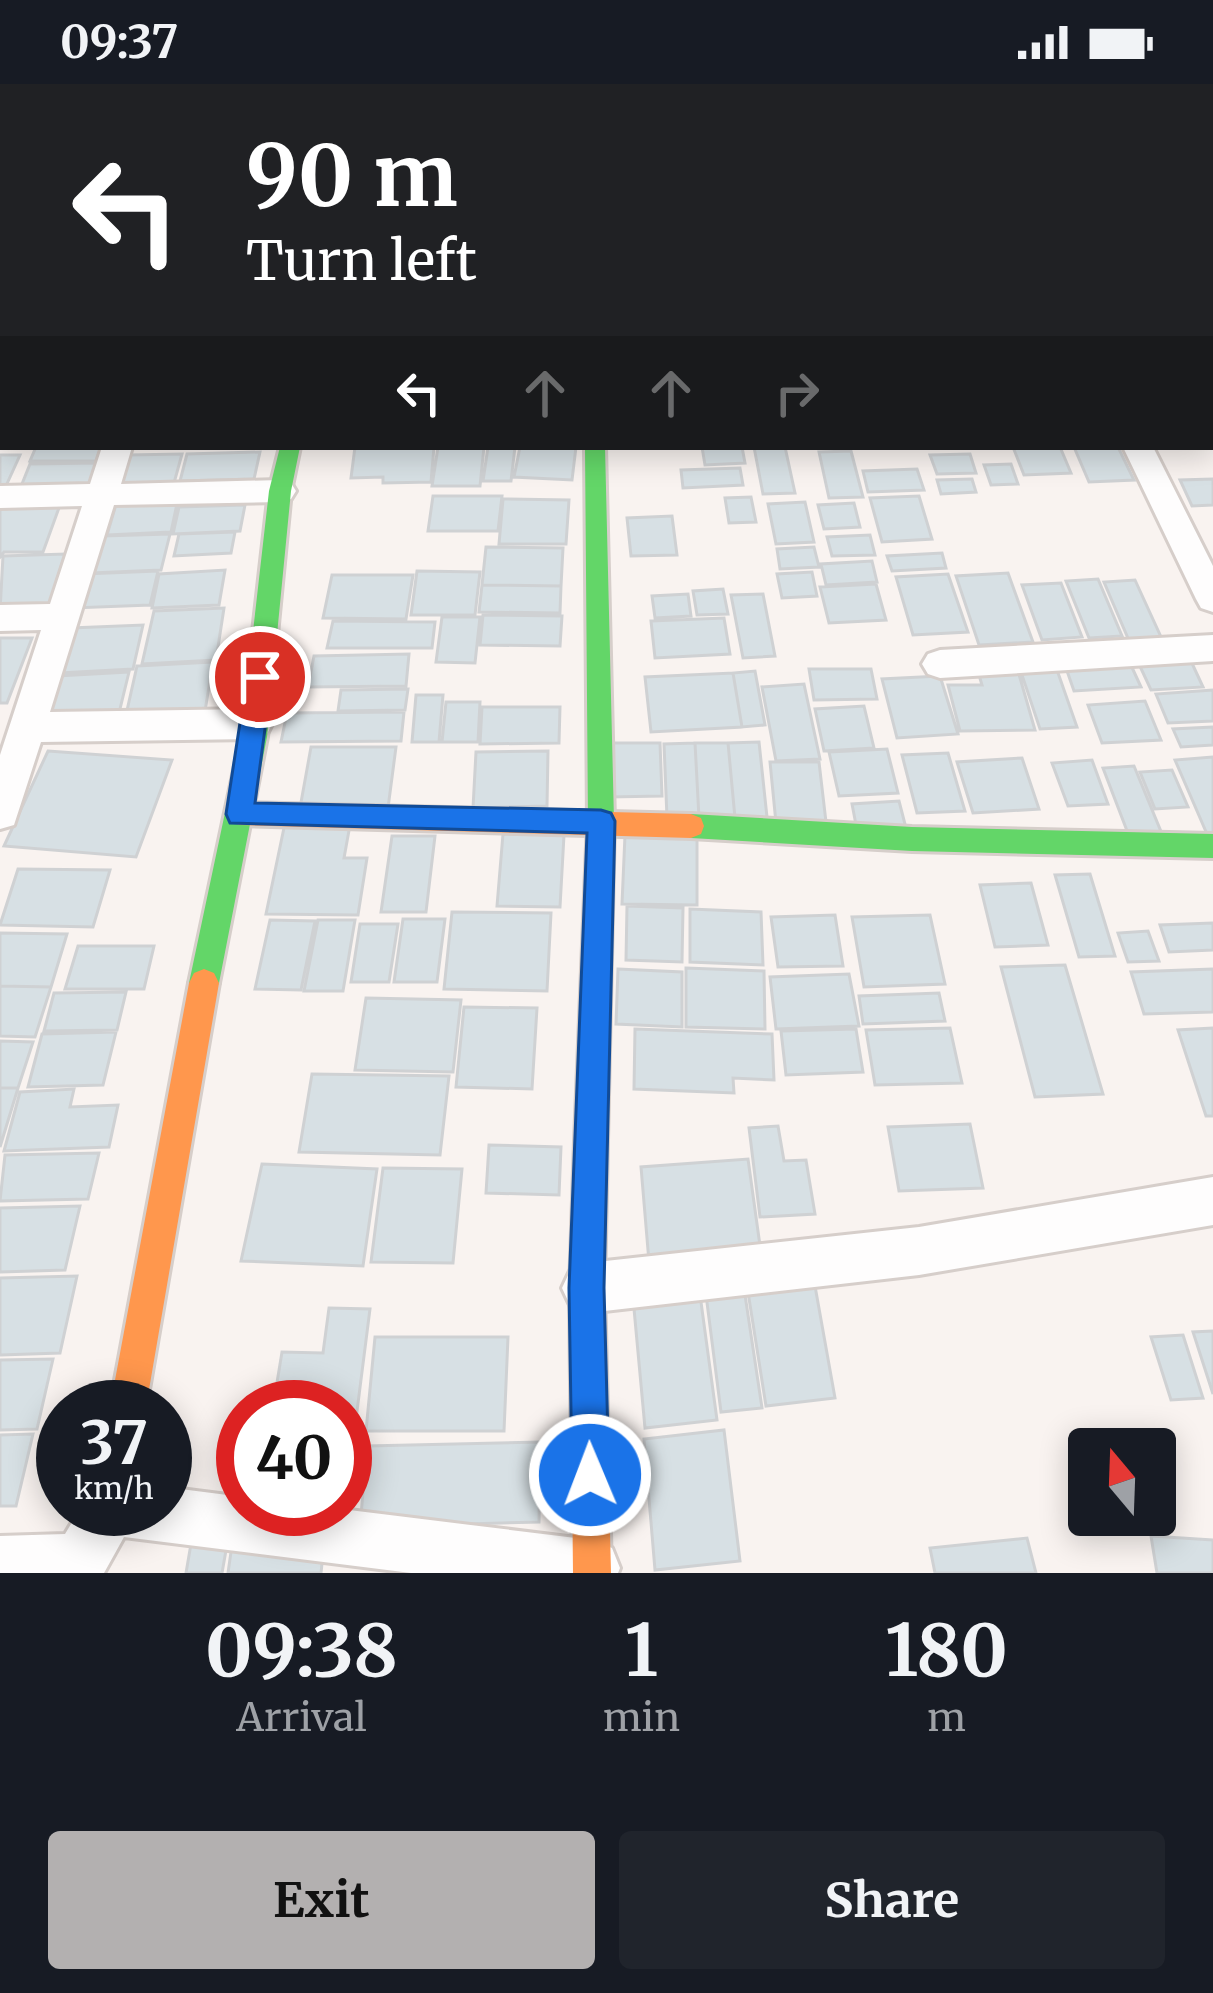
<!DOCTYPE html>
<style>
body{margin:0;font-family:Merriweather,serif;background:#20242c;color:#f1f3f6;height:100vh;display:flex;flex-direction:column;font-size:45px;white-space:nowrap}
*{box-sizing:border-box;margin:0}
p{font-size:39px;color:#9ea1a6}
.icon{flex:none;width:66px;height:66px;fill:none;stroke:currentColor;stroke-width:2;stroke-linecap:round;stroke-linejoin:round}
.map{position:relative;height:1489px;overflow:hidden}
.details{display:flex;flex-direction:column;background:#171b24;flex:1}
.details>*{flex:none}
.top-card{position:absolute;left:0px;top:0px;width:1215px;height:366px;box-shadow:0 6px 30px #0003;background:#202124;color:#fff;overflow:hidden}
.needle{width:78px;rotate:341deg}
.fabs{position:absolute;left:1068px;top:1344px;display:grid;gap:24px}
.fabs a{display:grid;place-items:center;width:108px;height:108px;border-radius:12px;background:#171b24;box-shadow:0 6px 30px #0003;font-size:60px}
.speed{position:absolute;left:36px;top:1296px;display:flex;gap:24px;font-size:60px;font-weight:700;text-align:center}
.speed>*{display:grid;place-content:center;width:156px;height:156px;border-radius:50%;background:#171b24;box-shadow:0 6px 30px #0003;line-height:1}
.speed small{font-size:30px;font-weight:400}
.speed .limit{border:18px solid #d22;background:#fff;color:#111}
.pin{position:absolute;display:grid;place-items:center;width:102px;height:102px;color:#fff;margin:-51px;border:6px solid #fff;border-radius:50%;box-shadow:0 3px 12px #0007}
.me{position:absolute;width:132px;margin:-66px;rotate:359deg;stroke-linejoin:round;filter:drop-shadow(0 0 9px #0008)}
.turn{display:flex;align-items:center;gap:42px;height:252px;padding:0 48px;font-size:54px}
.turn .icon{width:156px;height:156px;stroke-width:2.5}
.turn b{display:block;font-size:84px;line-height:102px}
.lanes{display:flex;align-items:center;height:114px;padding:0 48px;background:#0003;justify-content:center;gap:60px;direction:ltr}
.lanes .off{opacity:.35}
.eta{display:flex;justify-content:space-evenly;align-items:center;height:204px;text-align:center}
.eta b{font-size:72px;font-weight:700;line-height:84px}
.cta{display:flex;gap:24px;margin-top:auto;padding:24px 48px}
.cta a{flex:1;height:138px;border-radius:12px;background:#b3b0b0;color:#111;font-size:48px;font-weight:700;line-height:138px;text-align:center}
.cta a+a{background:#20242c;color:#f1f3f6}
.status{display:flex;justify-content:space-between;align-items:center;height:84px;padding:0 60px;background:#171b24;direction:ltr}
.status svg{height:33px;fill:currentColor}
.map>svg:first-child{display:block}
.building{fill:#d7e0e4;stroke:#cfd1d3;stroke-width:3}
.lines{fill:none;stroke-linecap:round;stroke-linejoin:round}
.street-casing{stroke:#d6ceca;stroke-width:6}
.fast-casing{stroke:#d6ceca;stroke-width:6}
.slow-casing{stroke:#d6ceca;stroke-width:6}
.street{fill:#fefdfd;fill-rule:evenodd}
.fast{fill:#63d668;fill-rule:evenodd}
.slow{fill:#ff974d;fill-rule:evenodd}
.route{fill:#1a73e8;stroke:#114b97;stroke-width:3}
</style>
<div class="status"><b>09:37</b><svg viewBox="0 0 49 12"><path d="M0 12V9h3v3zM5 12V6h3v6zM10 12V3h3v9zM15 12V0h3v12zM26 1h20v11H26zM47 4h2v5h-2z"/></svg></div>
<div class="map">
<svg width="1213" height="1489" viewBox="0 0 1213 1489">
<rect width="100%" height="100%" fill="#f9f3f0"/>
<!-- building -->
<path class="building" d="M36,363H101L96,377H30Z
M355,363H434L431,398L383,399V393L351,394Z
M438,363H484L480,402H432Z
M488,363H515L511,397H483Z
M520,363H576L572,396L514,393Z
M702,363H742L745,379L705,381Z
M754,363H785L795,409L763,410Z
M1013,363H1060L1071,389L1024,391Z
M1074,363H1118L1134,396L1089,398Z
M851,367L863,413L829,414L819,368Z
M260,368L254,395L180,397L187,370Z
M182,370L174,399L118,400L127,371Z
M970,370L976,389L937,390L930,371Z
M0,371H20L5,404H0Z
M98,379L87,409L18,410L30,380Z
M1011,380L1018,400L991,401L984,381Z
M740,384L743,401L683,404L681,386Z
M917,385L924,406L868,408L863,387Z
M972,395L976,408L941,410L937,396Z
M1213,395V421L1192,422L1180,396Z
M433,412H502L498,447H428Z
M919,412L932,455L882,458L870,414Z
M751,413L756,438L729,439L725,414Z
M178,415L171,448L107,451L117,417Z
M503,415L569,416L566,460H499Z
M805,418L814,458L776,460L768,420Z
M854,419L860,443L824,445L818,421Z
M60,421L43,468H4L0,473V422Z
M245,421L240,447L173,450L179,423Z
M672,432L677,471L631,472L627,434Z
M235,448L231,469L174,472L179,450Z
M170,450L161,486L91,489L102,452Z
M870,451L875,471L832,472L827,453Z
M486,463L563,464L561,502L482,501Z
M814,463L819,483L780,485L777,465Z
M942,469L946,484L892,487L887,472Z
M65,470L48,525L0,527L3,472Z
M872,477L877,498L826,501L821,480Z
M225,486L219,521L152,524L159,490Z
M158,487L150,521L73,524L83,490Z
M417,487L480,488L475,531H411Z
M812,488L817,512L782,514L777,490Z
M1008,489L1033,558L979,561L956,492Z
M948,490L968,548L913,551L896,493Z
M332,491H413L406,535L323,534Z
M1098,495L1122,552L1089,554L1066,497Z
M1135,496L1166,564L1133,566L1104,498Z
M1061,499L1082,553L1042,556L1022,501Z
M876,500L886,536L829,539L820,503Z
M482,501L561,502L560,529L479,528Z
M723,505L728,530L697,531L693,507Z
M688,510L691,532L655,534L652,512Z
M763,510L775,572L743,574L731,511Z
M224,524L216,576L142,580L154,527Z
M483,531L562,532L560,562L480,561Z
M442,533H480L475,579L436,578Z
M724,534L730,570L655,574L651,537Z
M333,537L435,538L432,564H327Z
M143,541L133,585L59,589L71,544Z
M0,554H32L7,619H0Z
M409,570L406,602L308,603L314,572Z
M1190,575L1203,603L1151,606L1138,578Z
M1129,577L1141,603L1074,607L1065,581Z
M213,578L205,627L126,631L137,582Z
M1016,580L1035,646L960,647L948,601H982L976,581Z
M809,585H871L877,615L814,616Z
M1057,586L1077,643L1040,645L1021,588Z
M755,587L765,641L742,643L733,589Z
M129,588L118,633L44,637L57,592Z
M733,589L742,643L651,648L645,593Z
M940,592L958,650L897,654L882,595Z
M804,600L820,675L776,677L762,603Z
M408,605L405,626L338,627L341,606Z
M1213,606V637L1168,639L1156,610Z
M416,611H443L439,658H412Z
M1145,617L1161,656L1102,659L1088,621Z
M446,618H480L478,658H442Z
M864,622L874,664L824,667L815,625Z
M482,623H560L559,659L480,660Z
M404,628L401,657L281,658L287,629Z
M1213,643V661L1181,663L1173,645Z
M759,658L767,733L735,734L728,659Z
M609,659H660L662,712L609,713Z
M695,659H728L735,734H699Z
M695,659L699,734H667L664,660Z
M311,663H396L388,724H300Z
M887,665L898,709L839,712L829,668Z
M48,667L172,676L136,773L4,762Z
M548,667L547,722L473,724L476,668Z
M948,669L965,727L917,729L902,671Z
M1213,673V750H1207L1175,676Z
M1022,674L1039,725L973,729L957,678Z
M1092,676L1108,720L1068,722L1052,679Z
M770,678H819L826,738L776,739Z
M1134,682L1162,750L1129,752L1103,684Z
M1172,686L1188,723L1155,725L1140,688Z
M899,717L906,744L857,746L852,720Z
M285,739L350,741L344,774H367L358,831L266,830Z
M503,750L564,751L560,823L497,822Z
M625,751L697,753V821L622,820Z
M392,752H435L426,828H381Z
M18,785L110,786L93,843L0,841Z
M1090,790L1115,872L1079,873L1055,791Z
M1031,799L1048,861L995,863L980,801Z
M627,822L683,824L682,878L626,876Z
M690,825L761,828L763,881L690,878Z
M452,828L551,829L547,907L444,905Z
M835,831L843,882L778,883L771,833Z
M930,831L945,900L864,903L852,833Z
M403,835H445L437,898H394Z
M270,836L315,837L301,906L255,905Z
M318,836H355L343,907H304Z
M1213,839V866L1169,868L1160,841Z
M360,840H398L389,898H351Z
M1148,847L1159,877L1128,878L1118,849Z
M0,849L67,850L51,903L0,902Z
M78,862H154L144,905H65Z
M1065,881L1103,1010L1035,1013L1001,883Z
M686,884L764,887L765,945L686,943Z
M618,885L682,888V943L616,940Z
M1213,885V928L1144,930L1131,888Z
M849,890L859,942L776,945L770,893Z
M0,902L51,903L35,953L0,952Z
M126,908L117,946L44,947L54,909Z
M939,909L945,937L863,940L859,912Z
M366,914L461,916L453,988L355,986Z
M464,923L537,924L532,1005L456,1003Z
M950,944L962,999L875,1001L866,946Z
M1213,944V1032H1206L1178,946Z
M635,945L772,950L774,996L733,994L734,1009L634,1005Z
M856,945L863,988L786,991L781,947Z
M116,948L103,1001L28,1003L42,950Z
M0,957L33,958L18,1004H0Z
M312,990L449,992L440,1071L299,1068Z
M0,1004H18L0,1063Z
M74,1005L70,1023L118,1021L109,1063L4,1067L20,1008Z
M970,1040L983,1104L899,1107L888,1043Z
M778,1042L784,1077L806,1076L815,1130L760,1133L749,1044Z
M489,1061L561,1063L559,1111L486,1109Z
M99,1069L88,1115L0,1117L5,1071Z
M748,1075L761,1169L649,1178L641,1083Z
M262,1080L377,1085L363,1182L241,1177Z
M383,1084L462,1085L453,1179L371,1178Z
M80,1122L65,1186L0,1188V1124Z
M742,1191L762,1324L721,1328L704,1195Z
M77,1192L60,1269L0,1271V1194Z
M698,1196L717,1336L645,1344L632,1203Z
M815,1202L835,1314L766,1322L748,1208Z
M329,1224L370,1225L356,1335L345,1334V1323H273L282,1268L323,1269Z
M1213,1247V1310L1193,1248Z
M1183,1251L1203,1314L1171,1316L1151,1253Z
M375,1253H508L504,1347H366Z
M53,1275L37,1345L0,1346V1276Z
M724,1346L740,1477L655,1486L644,1355Z
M33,1350L16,1422H0V1351Z
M540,1358L539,1438L360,1443L367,1362Z
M1151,1452L1213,1456V1489H1157Z
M192,1454L228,1455L222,1489H186Z
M1027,1454L1036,1489H935L930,1464Z
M232,1461H324L321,1489H228Z"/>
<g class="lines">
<!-- street casing -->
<g class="street-casing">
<path id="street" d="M0,0H22L24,3H3V7Z
M219,0H241V3H219Z
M356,0H378V3H356Z
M391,0H443L389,3Z
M565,0H587L588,3H566Z
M941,0H963L965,3H943Z
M1113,0H1136L1138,3H1115Z
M1158,0H1205L1156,3Z
M1212,68H1213V83H1212Z
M0,147H3V163H0Z
M3,245V269L0,270V246Z
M102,363H132L121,400L280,396L291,399L296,407L291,415L280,418L114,421L50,628L254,625L267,630L272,640L267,650L254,655L41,658L14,741L0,745V671L41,546L0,547V521L50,520L82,422L0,424V402L90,400Z
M1123,363H1153L1213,482V528L1201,524L1196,515Z
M1213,551V577L940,594L928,590L922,580L928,570L940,566Z
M1213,1093V1141L919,1191L587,1229L570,1221L562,1204L570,1187L587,1179L919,1143Z
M165,1403L243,1413V1425H341L592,1456L612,1464L620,1484L618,1489H411L124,1453L104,1489H0V1452L65,1450L80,1425H165Z"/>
</g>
<!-- fast casing -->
<g class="fast-casing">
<path id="fast" d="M280,363H300L291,407L267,653L219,899L214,909L204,913L194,909L189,899L241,653L269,407Z
M585,363H605L614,737L607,1057L602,1068L591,1073L580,1068L575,1057L588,737Z
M691,730L912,743L1213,750V774L912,767L691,754L681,750L678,742L681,734Z"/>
</g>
<!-- slow casing -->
<g class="slow-casing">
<path id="slow" d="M240,719L691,730L701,734L704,742L701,750L691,754L240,741L231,738L227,730L231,722Z
M204,885L214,889L219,899L146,1323H110L189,899L194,889Z
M591,1041L602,1046L607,1057L604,1204L611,1489H573L570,1204L575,1057L580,1046Z"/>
</g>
<!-- street -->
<use href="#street" class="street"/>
<!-- fast -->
<use href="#fast" class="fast"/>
<!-- slow -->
<use href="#slow" class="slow"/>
</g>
<!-- route -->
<path class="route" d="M260,584L272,593L255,719L601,726L611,729L615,737L604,1204L609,1391L604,1404L590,1410L577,1404L572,1391L569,1204L587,749L230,739L226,730L247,593Z"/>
</svg>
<div class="fabs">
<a><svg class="needle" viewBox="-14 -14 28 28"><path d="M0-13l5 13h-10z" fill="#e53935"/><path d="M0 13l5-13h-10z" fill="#9ea1a6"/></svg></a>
</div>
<div class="speed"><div>37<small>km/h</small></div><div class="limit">40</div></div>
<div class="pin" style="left:260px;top:593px;background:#d93025"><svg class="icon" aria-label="arrive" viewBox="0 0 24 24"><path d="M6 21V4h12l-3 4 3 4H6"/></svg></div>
<svg class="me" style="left:590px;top:1391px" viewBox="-20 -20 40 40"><circle r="17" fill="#1a73e8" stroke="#fff" stroke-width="3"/><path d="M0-11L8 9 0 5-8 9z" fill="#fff"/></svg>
<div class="top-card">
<div class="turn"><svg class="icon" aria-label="left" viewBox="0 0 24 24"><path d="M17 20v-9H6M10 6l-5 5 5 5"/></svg><div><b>90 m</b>Turn left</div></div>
<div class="lanes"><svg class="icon" aria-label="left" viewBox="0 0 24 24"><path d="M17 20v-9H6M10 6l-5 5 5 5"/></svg><svg class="icon off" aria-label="ahead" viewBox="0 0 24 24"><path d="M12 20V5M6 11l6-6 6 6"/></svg><svg class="icon off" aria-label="ahead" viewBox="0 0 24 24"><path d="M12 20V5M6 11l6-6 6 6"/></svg><svg class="icon off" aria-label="right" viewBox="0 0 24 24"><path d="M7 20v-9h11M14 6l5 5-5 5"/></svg></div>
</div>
</div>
<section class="details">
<div class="eta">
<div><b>09:38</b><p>Arrival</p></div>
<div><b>1</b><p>min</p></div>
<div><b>180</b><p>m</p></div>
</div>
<div class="cta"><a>Exit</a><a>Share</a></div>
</section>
